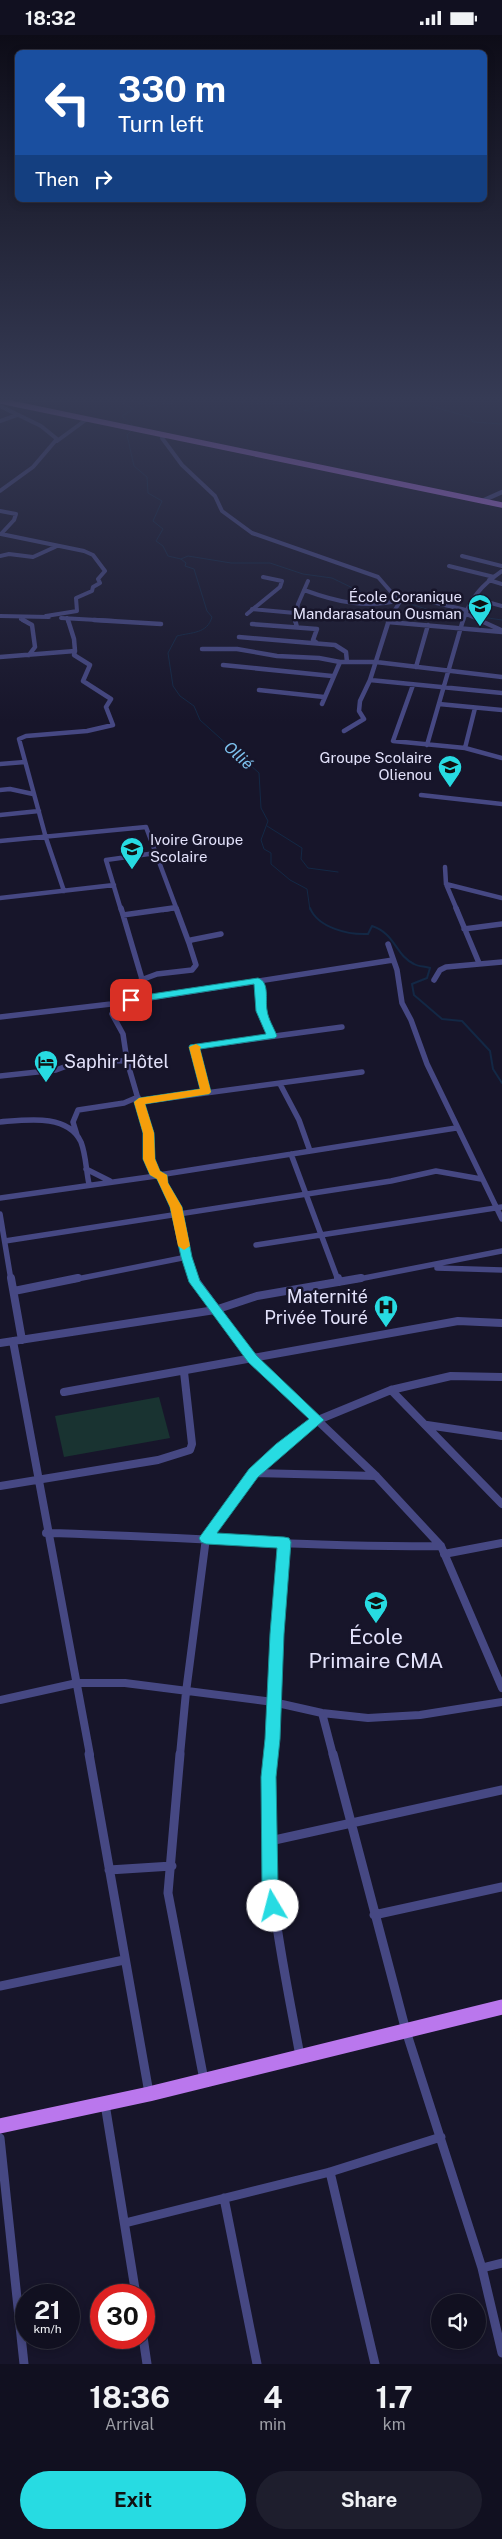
<!DOCTYPE html>
<meta charset="utf-8">
<style>
body{margin:0;font-family:"Public Sans",sans-serif;background:#1e1e2d;color:#f1f3f6;height:100vh;display:flex;flex-direction:column;font-size:19px;white-space:nowrap}
*{box-sizing:border-box;margin:0}
p{font-size:16px;color:#9c9da5}
.icon{flex:none;width:28px;height:28px;fill:none;stroke:currentColor;stroke-width:2;stroke-linecap:round;stroke-linejoin:round}
.map{position:relative;height:2329px;overflow:hidden}
.side{display:flex;flex-direction:column;background:#111020;flex:1}
.side>*{flex:none}
.hud{position:absolute;left:15px;top:15px;width:472px;height:152px;border-radius:8px;box-shadow:0 2px 8px #0003,0 0 0 1px #30303e;background:#1a4fa0;color:#fff;overflow:hidden}
.fabs{position:absolute;left:431px;top:2259px;display:grid;gap:10px}
.fabs a{display:grid;place-items:center;width:55px;height:55px;border-radius:50%;background:#111020;box-shadow:0 2px 8px #0003,0 0 0 1px #30303e;font-size:25px}
.speed{position:absolute;left:15px;top:2249px;display:flex;gap:10px;font-size:25px;font-weight:700;text-align:center}
.speed>*{display:grid;place-content:center;width:65px;height:65px;border-radius:50%;background:#111020;box-shadow:0 2px 8px #0003,0 0 0 1px #30303e;line-height:1}
.speed small{font-size:12px;font-weight:400}
.speed .limit{border:8px solid #d22;background:#fff;color:#111}
.pin{position:absolute;display:grid;place-items:center;width:42px;height:42px;color:#fff;margin:-21px;border-radius:10px;box-shadow:0 2px 8px #0006}
.me{position:absolute;width:55px;margin:-28px;rotate:352deg;stroke-linejoin:round;filter:drop-shadow(0 0 4px #0008)}
.turn{display:flex;align-items:center;gap:18px;height:105px;padding:0 20px;font-size:22px}
.turn .icon{width:65px;height:65px;stroke-width:2.5}
.turn b{display:block;font-size:35px;line-height:42px}
.then{display:flex;align-items:center;height:48px;padding:0 20px;background:#0003;gap:10px;font-size:19px}
.eta{display:flex;justify-content:space-evenly;align-items:center;height:85px;text-align:center}
.eta b{font-size:30px;font-weight:700;line-height:35px}
.button{display:flex;gap:10px;margin-top:auto;padding:10px 20px}
.button a{flex:1;height:58px;border-radius:30px;background:#27dbe2;color:#111;font-size:20px;font-weight:700;line-height:58px;text-align:center}
.button a+a{background:#1e1e2d;color:#f1f3f6}
.status{display:flex;justify-content:space-between;align-items:center;height:35px;padding:0 25px;background:#111020;direction:ltr}
.status svg{height:14px;fill:currentColor}
.map>svg:first-child{display:block}
.green{fill:#193331}
.lines{fill:none;stroke-linecap:round;stroke-linejoin:round}
.stream-far1{stroke:#132845;stroke-width:1}
.stream{stroke:#132845;stroke-width:2}
.minor-far4{stroke:#464883;stroke-width:4}
.minor-far3{stroke:#464883;stroke-width:4.5}
.minor-far2{stroke:#464883;stroke-width:5.5}
.minor-far1{stroke:#464883;stroke-width:8}
.minor{stroke:#464883;stroke-width:9}
.tertiary{stroke:#464883;stroke-width:4.5}
.primary-far1{stroke:#ba77ed;stroke-width:5.5}
.primary{stroke:#ba77ed;stroke-width:15}
.route{fill:#27dbe2;stroke:#198e93}
.slow{fill:#f59e0b}
.labels{text-anchor:middle;stroke-width:5;stroke-linejoin:round;paint-order:stroke}
.far-poi-label{font-size:15px;fill:#e3e2fb;stroke:#17152a;text-anchor:end}
.far-water-label{font-size:16px;font-style:italic;fill:#7dc1ee;stroke:#17152a}
.poi-label{font-size:18px;fill:#e3e2fb;stroke:#17152a;text-anchor:start}
.near-poi-label{font-size:21px;fill:#e3e2fb;stroke:#17152a}
</style>
<div class="status"><b>18:32</b><svg viewBox="0 0 49 12"><path d="M0 12V9h3v3zM5 12V6h3v6zM10 12V3h3v9zM15 12V0h3v12zM26 1h20v11H26zM47 4h2v5h-2z"/></svg></div>
<div class="map">
<svg width="502" height="2329" viewBox="0 0 502 2329">
<rect width="100%" height="100%" fill="#17152a"/>
<!-- green -->
<path class="green" d="M159,1362L170,1403L64,1422L55,1381Z"/>
<g class="lines">
<!-- stream-far1 -->
<path class="stream-far1" d="M120,361L124,369L133,374L122,381L133,391
M120,361L149,371L188,366L296,369L298,373L308,376L317,370H426L470,382L473,387L502,389
M131,396L127,400L134,431L147,442L148,458L162,466L153,486L163,494L156,506L163,511L168,521L181,524L186,528L185,531L194,534L207,576L212,582C207,599 192,597 177,601L168,618L173,651L180,661L194,671L200,685L259,738L261,773L268,786L261,805L264,814L271,818V829L290,845L307,854L310,875
M181,524L188,521L231,528H270L303,539L332,543L367,560L392,565
M402,566L426,574L502,585
M267,791L302,813L301,824L308,833L338,837"/>
<!-- stream -->
<path class="stream" d="M310,873C318,893 349,900 368,899L372,891C396,899 395,920 414,929C419,932 425,931 430,933L427,943L412,949L414,960L442,984L462,986L490,1016L493,1034L502,1048"/>
<!-- minor-far4 -->
<path class="minor-far4" d="M0,371L41,391L57,404L33,432L0,456
M0,386L17,380
M167,400L162,403L182,430L215,461L222,476L252,498L378,542L398,565L411,562L466,575
M57,406L87,384
M0,476L16,479L14,485L1,499L84,516L93,520L105,536L98,544L100,548L93,552L92,556L76,563L77,576L46,581
M0,521L9,519L33,522L55,512
M462,521L502,531
M449,531L494,542
M489,545L502,549
M304,555C337,567 366,574 401,565
M473,563L502,571
M252,574L295,578
M247,579L280,552L282,546L263,542
M466,579L482,586
M0,581L49,582
M61,583L115,586
M67,583L68,586
M21,584L25,586
M295,586L298,569L308,546
M388,586L401,565H398
M463,586C470,563 482,550 502,536"/>
<!-- minor-far3 -->
<path class="minor-far3" d="M23,585L32,590L35,612L29,620
M94,585L161,589
M295,585L297,592
M479,585L501,595
M388,587L502,597
M252,589L317,594L313,605L317,608
M239,602L335,610L346,617L347,627
M202,614H237L277,621L319,623L340,627H376L502,642
M0,622L75,616L74,604L68,585
M223,630L332,641
M416,632L428,590
M370,645L502,658
M413,650L393,706L465,713L502,723
M259,655L324,662
M322,669L340,627
M439,669L502,675
M344,696L364,684L359,676L360,666L370,645L389,585
M427,710L463,585
M465,713L475,673
M0,729L25,727
M0,755L10,754L33,759
M421,760L502,769
M0,780L39,776
M0,806L146,792L177,875
M445,832L446,849L457,875
M446,849L502,863
M64,856L46,803L19,704L26,701L87,696L113,690L106,672L111,664L83,646L90,630L74,620L75,616
M0,863L114,850
M121,875L106,825L156,818
M163,875L175,873"/>
<!-- minor-far2 -->
<path class="minor-far2" d="M121,873L147,961
M176,873L189,908
M456,873L479,928
M123,880L173,873
M464,894L502,889
M388,909L397,935L402,968L411,985L427,1029L502,1184
M141,945L157,939L192,935L196,930L189,908L191,905L221,899
M434,945L440,935L446,932L502,927
M258,946L261,955L262,976L272,1001
M0,982L111,969L393,925
M0,1041L56,1035L83,1025L127,1026
M280,1049L299,1085L310,1116
M206,1057L194,1012L342,992
M139,1067L362,1037
M0,1087C25,1085 68,1078 81,1107C86,1120 86,1135 89,1149
M77,1100L73,1087L78,1075L124,1068L138,1062
M291,1119L338,1245
M86,1134L110,1146
M159,1140L456,1093
M162,1140L163,1148L176,1172L184,1212L194,1245
M0,1163L156,1141L149,1124L148,1098L127,1026L123,999L112,979
M0,1179L11,1245
M5,1206L391,1146L436,1136L481,1144
M256,1210L502,1172
M437,1233L502,1235
M72,1245L187,1222
M354,1245L502,1216"/>
<!-- minor-far1 -->
<path class="minor-far1" d="M11,1243L22,1305
M194,1243L253,1324L376,1441L441,1511L502,1653
M338,1243L339,1247
M14,1256L78,1243
M13,1306L90,1720
M0,1308L215,1275L257,1261L361,1243
M391,1355L502,1469
M64,1357L458,1286L502,1288
M427,1390L502,1401
M253,1438L376,1441
M0,1451L158,1425L190,1415L192,1409L184,1337
M46,1498C178,1501 309,1513 441,1511
M444,1519L502,1508
M0,1665L77,1648H125L273,1667L322,1678L368,1683L420,1680L502,1667
M322,1678L333,1720
M180,1720L186,1657L206,1503L253,1438L280,1413L318,1385L391,1355L451,1341L502,1342
M271,1720L284,1507"/>
<!-- minor -->
<path class="minor" d="M89,1719L149,2058
M180,1719L168,1858L204,2045
M271,1719C258,1820 282,1922 300,2021
M333,1719L406,1996L482,2233L502,2318
M270,1806L502,1755
M109,1835L172,1831
M374,1880L502,1852
M0,1951L124,1925
M105,2069L136,2260
M0,2103L24,2329
M330,2137L375,2329
M224,2163L257,2329
M125,2188L330,2137L441,2102
M482,2233L502,2228
M143,2302L147,2329"/>
<!-- tertiary -->
<path class="tertiary" d="M482,466L502,457"/>
<!-- primary-far1 -->
<path class="primary-far1" d="M0,366L502,470"/>
<!-- primary -->
<path class="primary" d="M0,2091L149,2059L502,1972"/>
</g>
<!-- sky -->
<linearGradient id="sky" x2="0" y2="1"><stop stop-color="#0d0c17"/><stop offset="0.53" stop-color="#363b55"/><stop offset="1" stop-color="#363b55" stop-opacity="0"/></linearGradient>
<rect width="502" height="687" fill="url(#sky)"/>
<!-- route -->
<path class="route" d="M258,943C270,947 265,965 267,975C268,984 274,993 277,1001L275,1003L200,1014L211,1057L209,1059L145,1069L154,1098L155,1124L160,1136L167,1140L168,1148L182,1172L192,1222L200,1246L257,1321L324,1385L258,1442L217,1498L284,1502L289,1503L291,1507L284,1599L280,1704L276,1742L278,1852L281,1871L279,1876L273,1879L267,1876L262,1852L261,1742L265,1704L270,1599L277,1513L206,1509L201,1507L199,1503L249,1434L276,1409L309,1384L248,1327L189,1247L181,1222L170,1172L157,1144L150,1140L143,1124V1098L134,1067L139,1063L200,1054L189,1012L190,1010L266,999L256,976L254,949L131,968L126,965L131,962Z"/>
<!-- slow -->
<path class="slow" d="M196,1009L201,1012L200,1014L211,1057L209,1059L145,1069L154,1098L155,1124L160,1136L167,1140L168,1148L182,1172L190,1211L184,1215L178,1211L170,1172L157,1144L150,1140L143,1124V1098L134,1067L139,1063L200,1054L189,1012Z"/>
<!-- icons -->
<defs>
<g id="school-pin" transform="scale(1.25)"><path d="M0 17L-7.5 6A9.5 9.5 0 1 1 7.5 6Z" fill="#27dbe2" stroke="#17152a"/><path d="M0-5L7-2L0 1L-7-2ZM-4 1L0 2.5L4 1V4Q0 6-4 4Z" fill="#111"/></g>
<g id="hotel-pin" transform="scale(1.25)"><path d="M0 17L-7.5 6A9.5 9.5 0 1 1 7.5 6Z" fill="#27dbe2" stroke="#17152a"/><path d="M-6-4.5h1.5V1H6V5H4.5V3h-9V5H-6ZM-4 0a1.8 1.8 0 1 1 3.6 0ZM.5 0V-2.5h3Q6-2.5 6 0Z" fill="#111"/></g>
<g id="hospital-pin" transform="scale(1.25)"><path d="M0 17L-7.5 6A9.5 9.5 0 1 1 7.5 6Z" fill="#27dbe2" stroke="#17152a"/><path d="M-5-5h3v3.5h4V-5h3V5h-3V1.5h-4V5h-3Z" fill="#111"/></g>
</defs>
<g fill-rule="evenodd">
<use href="#school-pin" x="480" y="571"/>
<use href="#school-pin" x="450" y="732"/>
<use href="#school-pin" x="132" y="814"/>
<use href="#hotel-pin" x="46" y="1027"/>
<use href="#hospital-pin" x="386" y="1272"/>
<use href="#school-pin" x="376" y="1568"/>
</g>
<g class="labels">
<!-- far-poi labels -->
<g class="far-poi-label">
<text x="462" y="567">École Coranique<tspan x="462" dy="17">Mandarasatoun Ousman</tspan></text>
<text x="432" y="728">Groupe Scolaire<tspan x="432" dy="17">Olienou</tspan></text>
<text x="150" y="810" text-anchor="start">Ivoire Groupe<tspan x="150" dy="17">Scolaire</tspan></text>
</g>
<!-- far-water labels -->
<g class="far-water-label">
<text transform="translate(239 720) rotate(42)" y="6">Ollié</text>
</g>
<!-- poi labels -->
<g class="poi-label">
<text x="64" y="1033">Saphir Hôtel</text>
<text x="368" y="1268" text-anchor="end">Maternité<tspan x="368" dy="21">Privée Touré</tspan></text>
</g>
<!-- near-poi labels -->
<g class="near-poi-label">
<text x="376" y="1609">École<tspan x="376" dy="24">Primaire CMA</tspan></text>
</g>
</g>
</svg>
<div class="fabs">
<a><svg class="icon" aria-label="sound" viewBox="0 0 24 24"><path d="M4 9h4l5-4v14l-5-4H4zM17 9q2 3 0 6"/></svg></a>
</div>
<div class="speed"><div>21<small>km/h</small></div><div class="limit">30</div></div>
<div class="pin" style="left:131px;top:965px;background:#d93025"><svg class="icon" aria-label="arrive" viewBox="0 0 24 24"><path d="M6 21V4h12l-3 4 3 4H6"/></svg></div>
<svg class="me" style="left:273px;top:1871px" viewBox="-20 -20 40 40"><circle r="19" fill="#fff"/><path d="M0-13L10 11 0 6-10 11z" fill="#27dbe2"/></svg>
<div class="hud">
<div class="turn"><svg class="icon" aria-label="left" viewBox="0 0 24 24"><path d="M17 20v-9H6M10 6l-5 5 5 5"/></svg><div><b>330 m</b>Turn left</div></div>
<div class="then">Then<svg class="icon" aria-label="right" viewBox="0 0 24 24"><path d="M7 20v-9h11M14 6l5 5-5 5"/></svg></div>
</div>
</div>
<section class="side">
<div class="eta">
<div><b>18:36</b><p>Arrival</p></div>
<div><b>4</b><p>min</p></div>
<div><b>1.7</b><p>km</p></div>
</div>
<div class="button"><a>Exit</a><a>Share</a></div>
</section>
